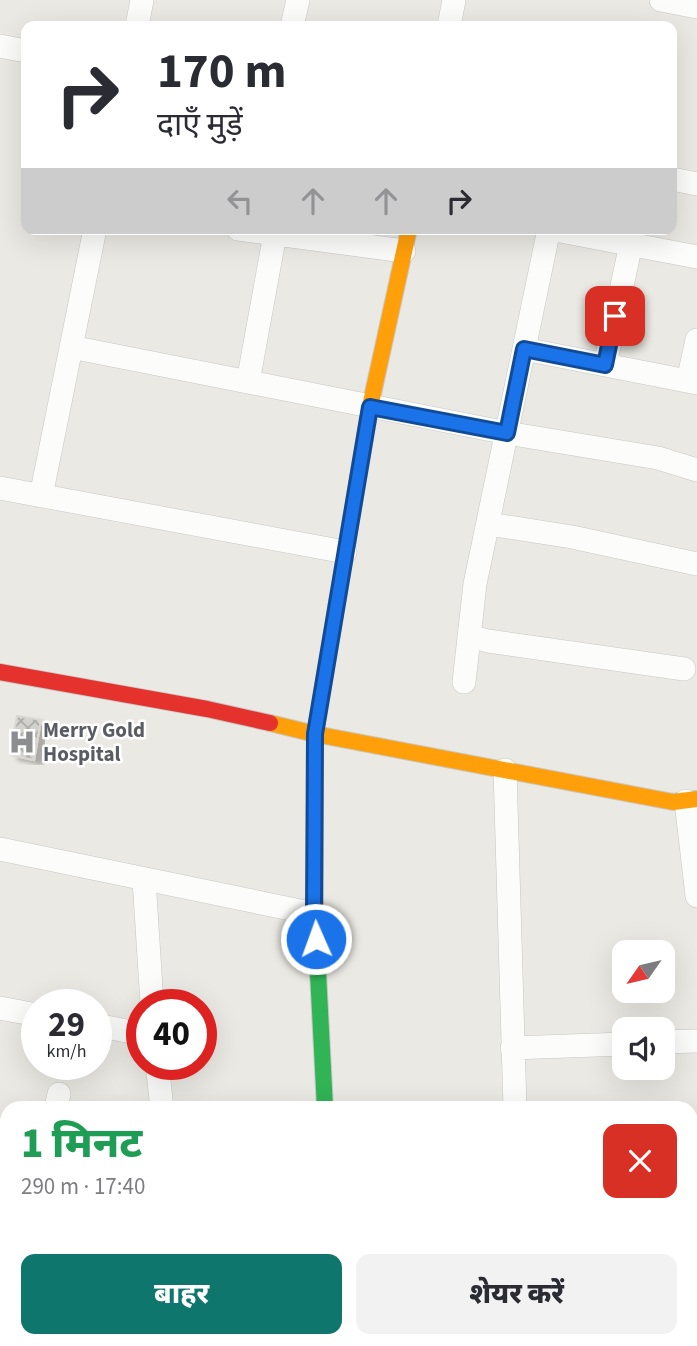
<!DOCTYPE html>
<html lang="hi">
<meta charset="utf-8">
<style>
body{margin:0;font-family:"Source Sans 3","Noto Sans Devanagari",sans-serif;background:#f2f2f3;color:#2b2b33;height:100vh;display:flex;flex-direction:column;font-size:26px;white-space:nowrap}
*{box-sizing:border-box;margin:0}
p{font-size:23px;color:#7c7c81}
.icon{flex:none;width:38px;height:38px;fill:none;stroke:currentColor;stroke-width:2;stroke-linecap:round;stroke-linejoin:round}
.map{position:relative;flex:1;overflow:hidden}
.drawer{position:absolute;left:0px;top:1101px;width:698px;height:247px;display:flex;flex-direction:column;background:#fff;border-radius:21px 21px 0 0;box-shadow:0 7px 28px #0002}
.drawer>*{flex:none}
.banner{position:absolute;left:21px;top:21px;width:656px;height:214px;border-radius:14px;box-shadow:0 7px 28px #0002;background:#fff;color:#2b2b33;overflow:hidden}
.needle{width:46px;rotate:236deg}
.controls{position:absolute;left:612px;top:940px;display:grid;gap:14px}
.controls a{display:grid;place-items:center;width:63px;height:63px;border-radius:14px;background:#fff;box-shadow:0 7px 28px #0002;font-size:35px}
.speed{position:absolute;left:21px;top:989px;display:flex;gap:14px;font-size:35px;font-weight:700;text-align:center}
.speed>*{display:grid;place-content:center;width:91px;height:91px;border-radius:50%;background:#fff;box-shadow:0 7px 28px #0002;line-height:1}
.speed small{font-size:18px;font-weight:400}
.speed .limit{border:10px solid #d22;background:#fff;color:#111}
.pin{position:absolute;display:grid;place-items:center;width:60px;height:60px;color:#fff;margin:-30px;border-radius:14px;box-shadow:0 4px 10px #0006}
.me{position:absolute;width:77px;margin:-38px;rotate:358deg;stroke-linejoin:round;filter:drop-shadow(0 0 5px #0008)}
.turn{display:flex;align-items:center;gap:24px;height:147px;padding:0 21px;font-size:32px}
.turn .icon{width:91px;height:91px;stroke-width:2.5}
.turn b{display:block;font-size:49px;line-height:60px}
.lanes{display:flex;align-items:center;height:66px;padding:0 21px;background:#0003;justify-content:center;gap:35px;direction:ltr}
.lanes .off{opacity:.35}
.round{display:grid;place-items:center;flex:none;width:74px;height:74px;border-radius:14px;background:#f2f2f3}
.overview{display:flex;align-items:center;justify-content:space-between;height:119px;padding:0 21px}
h1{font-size:42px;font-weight:800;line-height:52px;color:#1e9e55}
.cta{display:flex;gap:14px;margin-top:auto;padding:14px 21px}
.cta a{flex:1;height:80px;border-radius:14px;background:#0f766e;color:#fff;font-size:28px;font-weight:800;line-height:80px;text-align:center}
.cta a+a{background:#f2f2f3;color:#2b2b33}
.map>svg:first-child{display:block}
.building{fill:url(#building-cross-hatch);stroke:#dad8d2;stroke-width:2;filter:url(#shadow)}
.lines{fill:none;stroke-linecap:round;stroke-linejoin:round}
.street-casing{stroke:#c6c7c5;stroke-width:24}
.fast-casing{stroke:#c7c8c7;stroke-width:18}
.slow-casing{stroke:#c7c8c7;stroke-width:18}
.jam-casing{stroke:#c7c8c7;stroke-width:18}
.street{stroke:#fcfcfb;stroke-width:23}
.fast{stroke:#30b455;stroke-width:16}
.slow{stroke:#ff9f0a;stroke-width:16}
.jam{stroke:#e5322d;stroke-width:16}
.route-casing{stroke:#114b97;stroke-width:18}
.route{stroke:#1a73e8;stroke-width:12}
.labels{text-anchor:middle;stroke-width:5;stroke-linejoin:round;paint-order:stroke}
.poi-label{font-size:21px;font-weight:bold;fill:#595c62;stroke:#fff;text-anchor:start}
</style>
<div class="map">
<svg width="697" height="1346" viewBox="0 0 697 1346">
<defs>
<pattern id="building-cross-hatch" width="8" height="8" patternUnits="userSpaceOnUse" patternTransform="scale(1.75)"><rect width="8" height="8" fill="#d2d1cd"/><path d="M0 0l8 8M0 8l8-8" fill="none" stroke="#adadaa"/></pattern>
<filter id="shadow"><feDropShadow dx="8" dy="4.5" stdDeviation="2" flood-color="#0004"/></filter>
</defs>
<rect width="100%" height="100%" fill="#eae9e3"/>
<!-- building -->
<path class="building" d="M17,716L41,720L34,760L10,755Z"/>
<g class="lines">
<!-- street casing -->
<g class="street-casing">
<path id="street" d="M661,0L697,7
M137,26L142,0
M292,26L298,0
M449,26L454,0
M0,46L26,51
M672,179L697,184
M238,229L404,251
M550,229L697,257
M71,347L507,433L658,458L697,470
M524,349L697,383
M605,365L631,244
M688,381L697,340
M248,382L275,234
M0,488L345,552
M41,496L95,229
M489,524L572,537L697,564
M469,636L488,641L684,669
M464,682L475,584L549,229
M505,770L515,1108
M686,801L697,896
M0,849L315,914
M144,879L152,1004
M0,1008L37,1015
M96,1025L142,1034
M663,1042L697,1041
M512,1048L625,1044
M157,1064L162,1108
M56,1108L59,1094
M691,1212L697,1211
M0,1238L7,1237
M190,1340L191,1346
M340,1340V1346
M211,1346L238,1340"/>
</g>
<!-- fast casing -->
<g class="fast-casing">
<path id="fast" d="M325,1108L315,914V734L352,514"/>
</g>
<!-- slow casing -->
<g class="slow-casing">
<path id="slow" d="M352,514L370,407L409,229
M270,723L315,734L673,802L697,799"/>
</g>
<!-- jam casing -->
<g class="jam-casing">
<path id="jam" d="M0,672L207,709L270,723"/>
</g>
<!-- street -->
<use href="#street" class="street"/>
<!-- fast -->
<use href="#fast" class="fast"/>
<!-- slow -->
<use href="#slow" class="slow"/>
<!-- jam -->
<use href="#jam" class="jam"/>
</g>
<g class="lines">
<!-- route casing -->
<g class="route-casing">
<path id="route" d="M316,939L314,915L315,734L370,407L507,433L524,349L605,365L615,316"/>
</g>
<!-- route -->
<use href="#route" class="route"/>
</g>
<!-- icons -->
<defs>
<g id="hospital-bare" transform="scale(2.1)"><path d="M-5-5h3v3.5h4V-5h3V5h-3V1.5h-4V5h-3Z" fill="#8c8d8f" stroke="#fff" stroke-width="2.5" paint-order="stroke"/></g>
</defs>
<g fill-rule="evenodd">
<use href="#hospital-bare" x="22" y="742"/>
</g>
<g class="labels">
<!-- poi labels -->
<g class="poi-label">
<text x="43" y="737">Merry Gold<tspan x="43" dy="24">Hospital</tspan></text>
</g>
</g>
</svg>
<div class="controls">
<a><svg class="needle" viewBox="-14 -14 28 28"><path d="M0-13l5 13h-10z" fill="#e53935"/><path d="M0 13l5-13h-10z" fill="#7c7c81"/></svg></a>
<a><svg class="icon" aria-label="sound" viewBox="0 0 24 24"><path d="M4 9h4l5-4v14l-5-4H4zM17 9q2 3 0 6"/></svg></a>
</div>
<div class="speed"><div>29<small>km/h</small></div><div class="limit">40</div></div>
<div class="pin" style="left:615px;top:316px;background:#d93025"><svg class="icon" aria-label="arrive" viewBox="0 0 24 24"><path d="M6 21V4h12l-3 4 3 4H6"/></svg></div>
<svg class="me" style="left:316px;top:939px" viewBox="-20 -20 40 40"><circle r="17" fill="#1a73e8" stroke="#fff" stroke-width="3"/><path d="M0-11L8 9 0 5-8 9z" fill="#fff"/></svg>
<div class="banner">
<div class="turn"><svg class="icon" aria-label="right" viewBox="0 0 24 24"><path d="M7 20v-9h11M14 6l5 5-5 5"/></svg><div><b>170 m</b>दाएँ मुड़ें</div></div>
<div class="lanes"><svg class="icon off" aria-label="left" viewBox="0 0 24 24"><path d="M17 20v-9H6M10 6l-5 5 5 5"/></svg><svg class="icon off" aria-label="ahead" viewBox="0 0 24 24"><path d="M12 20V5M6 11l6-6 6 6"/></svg><svg class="icon off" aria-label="ahead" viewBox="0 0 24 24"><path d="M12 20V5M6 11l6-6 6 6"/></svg><svg class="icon" aria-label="right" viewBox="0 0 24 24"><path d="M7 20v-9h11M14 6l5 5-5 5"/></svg></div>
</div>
<section class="drawer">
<div class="overview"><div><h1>1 मिनट</h1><p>290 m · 17:40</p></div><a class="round" style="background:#d93025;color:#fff"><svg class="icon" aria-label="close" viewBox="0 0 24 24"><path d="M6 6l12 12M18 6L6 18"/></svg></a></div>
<div class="cta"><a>बाहर</a><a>शेयर करें</a></div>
</section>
</div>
